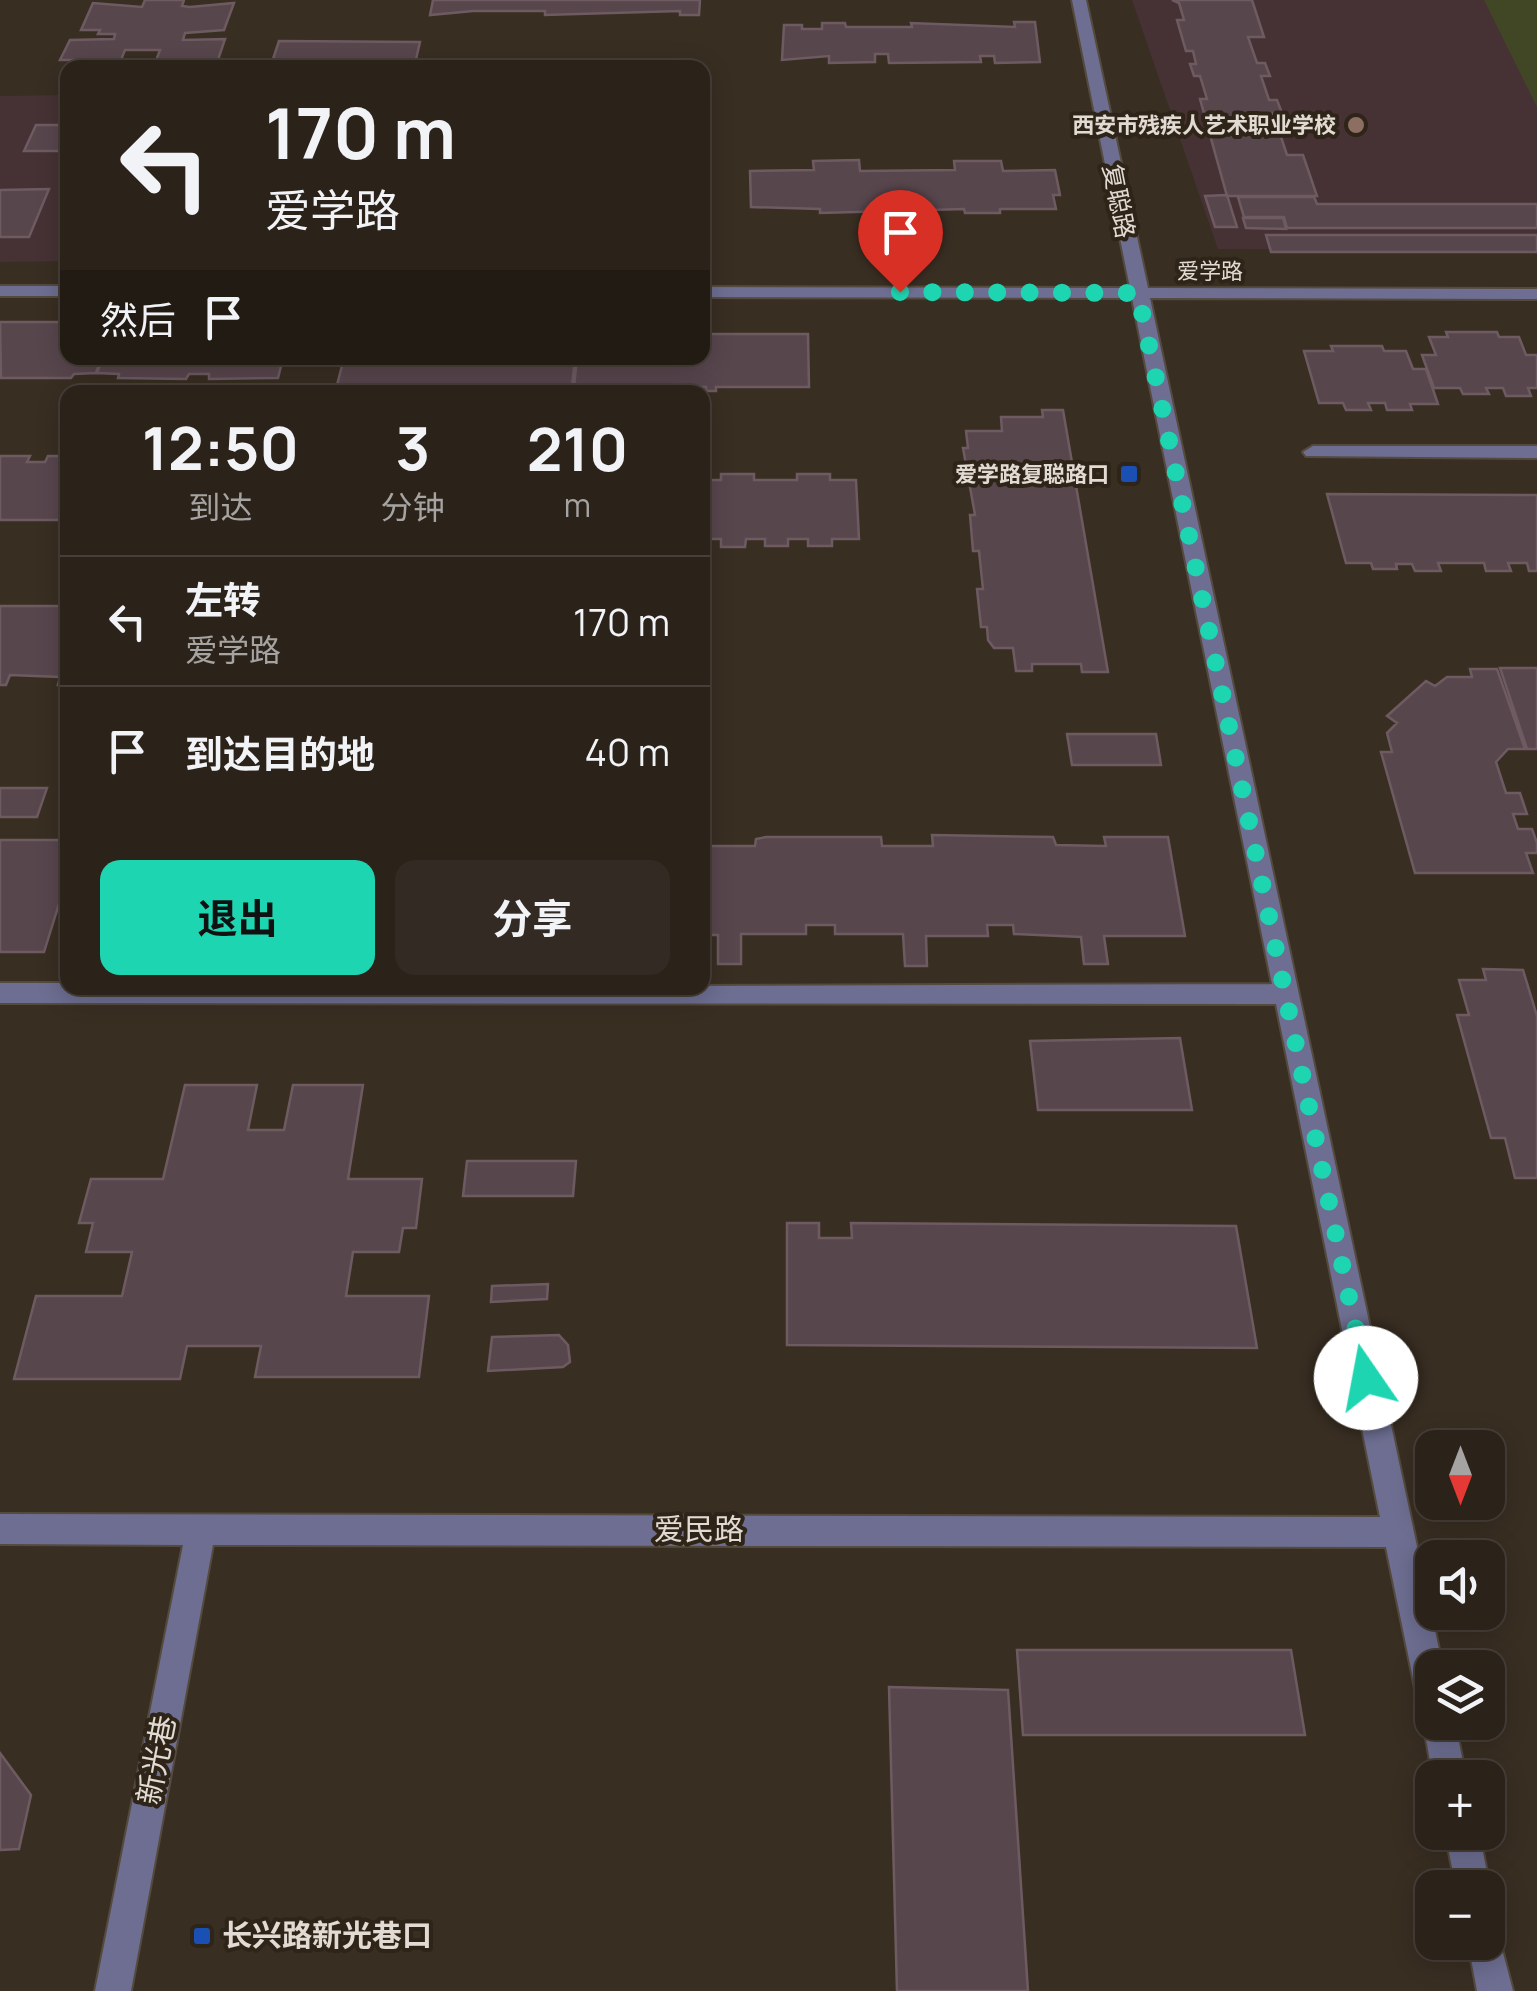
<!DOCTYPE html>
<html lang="zh">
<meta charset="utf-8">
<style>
body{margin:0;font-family:Manrope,"Noto Sans SC",sans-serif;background:#332a23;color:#f1f3f6;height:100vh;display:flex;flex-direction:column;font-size:38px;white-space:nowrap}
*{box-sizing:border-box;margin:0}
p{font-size:32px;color:#a6a4a2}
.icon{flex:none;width:55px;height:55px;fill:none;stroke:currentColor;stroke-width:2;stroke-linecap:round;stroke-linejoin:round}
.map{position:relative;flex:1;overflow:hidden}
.sheet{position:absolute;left:60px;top:385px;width:650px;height:610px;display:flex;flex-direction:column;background:#2b221a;border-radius:20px;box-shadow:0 5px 25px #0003,0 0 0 2px #473f39}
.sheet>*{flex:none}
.top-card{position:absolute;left:60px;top:60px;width:650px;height:305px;border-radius:20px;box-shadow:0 5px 25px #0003,0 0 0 2px #473f39;background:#2b221a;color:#f1f3f6;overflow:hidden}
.needle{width:65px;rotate:180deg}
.buttons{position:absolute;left:1415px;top:1430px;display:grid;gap:20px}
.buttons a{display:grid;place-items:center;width:90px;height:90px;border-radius:20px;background:#2b221a;box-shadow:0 5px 25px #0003,0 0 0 2px #473f39;font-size:50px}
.pin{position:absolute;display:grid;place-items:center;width:85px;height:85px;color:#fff;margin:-102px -42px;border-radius:50% 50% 50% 0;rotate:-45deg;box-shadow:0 0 10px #0007}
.pin .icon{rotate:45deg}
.me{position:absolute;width:110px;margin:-55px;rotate:348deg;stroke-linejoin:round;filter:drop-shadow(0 0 8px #0008)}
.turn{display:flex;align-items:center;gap:35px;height:210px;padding:0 40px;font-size:45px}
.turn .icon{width:130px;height:130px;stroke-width:2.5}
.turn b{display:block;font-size:70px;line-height:85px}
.then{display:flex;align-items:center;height:95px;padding:0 40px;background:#0003;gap:20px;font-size:38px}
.eta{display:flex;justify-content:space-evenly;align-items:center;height:170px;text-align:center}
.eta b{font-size:60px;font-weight:700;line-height:70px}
.cta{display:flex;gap:20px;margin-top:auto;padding:20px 40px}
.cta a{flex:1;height:115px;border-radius:20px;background:#1ed5b1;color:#111;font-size:40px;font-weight:700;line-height:115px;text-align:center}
.cta a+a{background:#332a23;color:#f1f3f6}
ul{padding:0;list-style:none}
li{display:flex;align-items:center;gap:30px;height:130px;padding:0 40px;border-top:2px solid #473f39}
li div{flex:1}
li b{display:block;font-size:38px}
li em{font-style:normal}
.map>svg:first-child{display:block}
.education{fill:#463234}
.green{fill:#414725}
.building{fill:#58464d;stroke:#6e5b62;stroke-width:2.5}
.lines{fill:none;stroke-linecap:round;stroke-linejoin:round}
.minor-casing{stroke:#544a3e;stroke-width:4}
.minor{fill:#6d6e91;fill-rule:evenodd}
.route{stroke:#1ed5b1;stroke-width:18;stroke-dasharray:0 32.4}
.education-dot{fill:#8d6e63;stroke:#2f2418;stroke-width:4}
.transit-dot{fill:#1a4fb4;stroke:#2f2418;stroke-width:4}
.labels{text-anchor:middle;stroke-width:8;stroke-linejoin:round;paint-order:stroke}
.far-poi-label{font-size:22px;font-weight:bold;fill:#e2dbd3;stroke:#2f2418;text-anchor:end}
.far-street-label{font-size:22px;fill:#e2dbd3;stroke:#2f2418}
.street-label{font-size:25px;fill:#e2dbd3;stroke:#2f2418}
.near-street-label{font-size:30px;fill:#e2dbd3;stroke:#2f2418}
.near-poi-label{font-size:30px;font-weight:bold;fill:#e2dbd3;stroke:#2f2418;text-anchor:start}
</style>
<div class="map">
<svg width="1537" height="1991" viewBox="0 0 1537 1991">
<rect width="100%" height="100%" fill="#392e22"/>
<!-- education -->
<path class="education" d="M1132,0H1537V250L1218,249Z
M67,95V261L0,262V96Z"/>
<!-- green -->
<path class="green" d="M1484,0H1537V107Z"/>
<!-- building -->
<path class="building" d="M145,0H184L182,6L190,7L234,3L224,30L185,33L183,40L225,39L218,60H192L190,66H154L160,50H125L119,65H84L86,60H60L70,40L114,39L115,34H98L100,30H81L93,3L142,7Z
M433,0H700L699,15H680V11L545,15V11H473L430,15Z
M1172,0H1252L1264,37H1248L1257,63H1265L1270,76H1261L1269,100H1277L1282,113H1273L1287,155H1303L1317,196H1227L1200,99H1207L1200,76H1194L1190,64H1196L1193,51H1186L1177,20H1184L1179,3Z
M1014,22H1035L1040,62L995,63L994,56H980L981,62L889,63L888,54H875V62L829,63V56L782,60L784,25H802V29H822V23H845L846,27H912L911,23L1015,27Z
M279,41L420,42L414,68H270Z
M36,125H68V151H24Z
M859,160L860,171L955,170L954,161H1001L1003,171L1055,170L1060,195H1053L1056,209H1000V213H965L964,209L820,213V209L751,207L750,171L814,170L813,161Z
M49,189L29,237H0V190Z
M1227,195L1237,227H1215L1205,196Z
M1238,197H1314L1317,204H1537V228H1287L1284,217H1244Z
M1243,218H1283L1286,229L1246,228Z
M1266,235H1537V252H1271Z
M0,322H68V358H101L96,373L74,374L71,378H1Z
M1446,332H1497L1499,337H1519L1526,355H1537V388H1528L1531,396H1506L1503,388H1486L1489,394H1463L1460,388H1434L1422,355H1436L1429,337H1448Z
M702,334H808L809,387H716V391H706V387H574L577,358H702Z
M1331,346H1382L1384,351H1406L1413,369H1426L1438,404H1410L1412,410H1387L1385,403H1368L1371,410H1346L1343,403H1319L1304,351H1333Z
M103,358H283L278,378L209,379V374H189L186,379L118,378L119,374L97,373Z
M344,358H575L572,387H439V391H429L430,387L337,385Z
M1042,410H1063L1108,672H1082L1081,664H1032V671H1016L1013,648H994L988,640L987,627H981L977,589H983L979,551H973L970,515H975L963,448H968L966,431H1002L1001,417H1043Z
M0,456H30L27,462H45L48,456H68V520H0Z
M721,474H754V480H797V474H830V480H856L859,539H832V546H808V539H788V546H765V539H746L745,547H721V539H702V480H721Z
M1327,494L1537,495V571H1529L1527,563H1508L1511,571H1486L1484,563H1438L1441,571H1415L1412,564H1396L1397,569H1373L1371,563H1346Z
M0,606H68V685H58L60,677L10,675L6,685H0Z
M1500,668H1537V749H1527Z
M1470,669H1497L1525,749H1508L1496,762L1506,793H1520L1527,814H1513L1518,829H1532L1537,843V853H1526L1533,873H1415L1381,752H1392L1387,733L1397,723L1387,716L1426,681L1435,686L1447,677H1472Z
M1067,734H1156L1161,765H1072Z
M0,788H47L37,817H0Z
M932,835L1053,837L1056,845L1106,846L1104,837H1168L1185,936H1104L1108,964H1084L1081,937L1014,934L1013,925H987L988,936H926L927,966H905L903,934H835V925H806V934H741V964H718V935H702V839L704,846H755L756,839L766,837H881L882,846H933Z
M0,840H68V875L44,952H0Z
M1483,969L1523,970L1537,1016V1178H1515L1505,1138H1491L1457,1015H1469L1459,980H1486Z
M1180,1038L1192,1110H1038L1030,1041Z
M185,1085H257L248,1130H284L293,1085H363L348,1179H422L416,1228H403L399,1252H353L346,1296H429L419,1377H255L261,1346H187L180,1379H14L36,1296H122L132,1252H86L93,1223H79L91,1179H163Z
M467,1161H576L573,1196H463Z
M787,1223H819V1238H852L851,1223L1236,1226L1257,1348L787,1345Z
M548,1284L547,1299L491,1302L492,1286Z
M559,1335L568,1345L570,1362L563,1367L488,1371L492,1337Z
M1017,1650H1291L1305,1735H1023Z
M889,1687L1008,1690L1028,1991H897Z
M0,1753L31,1795L19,1849L0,1850Z"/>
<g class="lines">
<!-- minor casing -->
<g class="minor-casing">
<path id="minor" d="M1072,0H1086L1148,288L1537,289V299L1150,298L1443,1668H1432V1722H1455L1466,1778H1433L1423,1722L1432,1709L1421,1704L1416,1693L1386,1547L213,1545L131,1991H95L183,1545L0,1544V1514L1380,1517L1276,1004L0,1003V983H68V988L1272,984L1132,298L702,297V287L1130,288Z
M0,286H68V296H0Z
M1313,446H1537V458L1306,456L1303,452Z
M1445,1832H1479L1490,1888L1488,1894V1888H1456Z
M1488,1926L1497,1930L1513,1991H1477L1468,1942H1488Z"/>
</g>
<!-- minor -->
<use href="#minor" class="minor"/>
</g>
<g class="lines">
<!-- route -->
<path class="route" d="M900,292L1138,293L1366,1378"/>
</g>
<!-- markers -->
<circle class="education-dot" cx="1356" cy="125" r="10"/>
<g class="transit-dot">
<rect x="1119" y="464" width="20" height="20" rx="5"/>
<rect x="192" y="1926" width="20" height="20" rx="5"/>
</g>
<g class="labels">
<!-- far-poi labels -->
<g class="far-poi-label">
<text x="1336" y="133">西安市残疾人艺术职业学校</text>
<text x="1109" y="482">爱学路复聪路口</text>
</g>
<!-- far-street labels -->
<g class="far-street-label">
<text x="1210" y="279">爱学路</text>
</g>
<!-- street labels -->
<g class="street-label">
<text transform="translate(1119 201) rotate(79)" y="9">复聪路</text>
</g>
<!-- near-street labels -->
<g class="near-street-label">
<text x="699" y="1540">爱民路</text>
<text transform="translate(157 1760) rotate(-79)" y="10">新光巷</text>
</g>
<!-- near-poi labels -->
<g class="near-poi-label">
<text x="222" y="1946">长兴路新光巷口</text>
</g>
</g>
</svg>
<div class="buttons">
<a><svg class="needle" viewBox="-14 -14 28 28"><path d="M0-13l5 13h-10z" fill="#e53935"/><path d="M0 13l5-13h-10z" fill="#a6a4a2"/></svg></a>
<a><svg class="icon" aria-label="sound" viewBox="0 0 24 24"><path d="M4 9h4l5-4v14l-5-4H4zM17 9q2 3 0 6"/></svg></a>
<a><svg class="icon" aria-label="layers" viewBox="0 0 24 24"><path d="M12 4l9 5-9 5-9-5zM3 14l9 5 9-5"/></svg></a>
<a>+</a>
<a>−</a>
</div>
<div class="pin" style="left:900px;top:292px;background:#d93025"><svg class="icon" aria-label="arrive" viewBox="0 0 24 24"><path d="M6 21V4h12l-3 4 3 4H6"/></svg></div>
<svg class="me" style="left:1366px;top:1378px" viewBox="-20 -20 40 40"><circle r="19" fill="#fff"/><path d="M0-13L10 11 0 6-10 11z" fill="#1ed5b1"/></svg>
<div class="top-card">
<div class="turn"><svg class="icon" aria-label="left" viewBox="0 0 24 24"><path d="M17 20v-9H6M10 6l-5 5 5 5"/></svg><div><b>170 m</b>爱学路</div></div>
<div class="then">然后<svg class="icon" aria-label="arrive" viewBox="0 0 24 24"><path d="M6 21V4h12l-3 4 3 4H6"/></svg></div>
</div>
<section class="sheet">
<div class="eta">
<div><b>12:50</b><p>到达</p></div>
<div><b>3</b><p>分钟</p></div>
<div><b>210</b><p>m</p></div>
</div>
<ul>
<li><svg class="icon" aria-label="left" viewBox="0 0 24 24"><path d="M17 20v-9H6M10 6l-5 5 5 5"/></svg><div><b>左转</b><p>爱学路</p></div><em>170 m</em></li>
<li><svg class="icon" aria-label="arrive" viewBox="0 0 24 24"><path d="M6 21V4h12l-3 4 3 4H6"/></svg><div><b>到达目的地</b></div><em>40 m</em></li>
</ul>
<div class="cta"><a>退出</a><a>分享</a></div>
</section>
</div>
